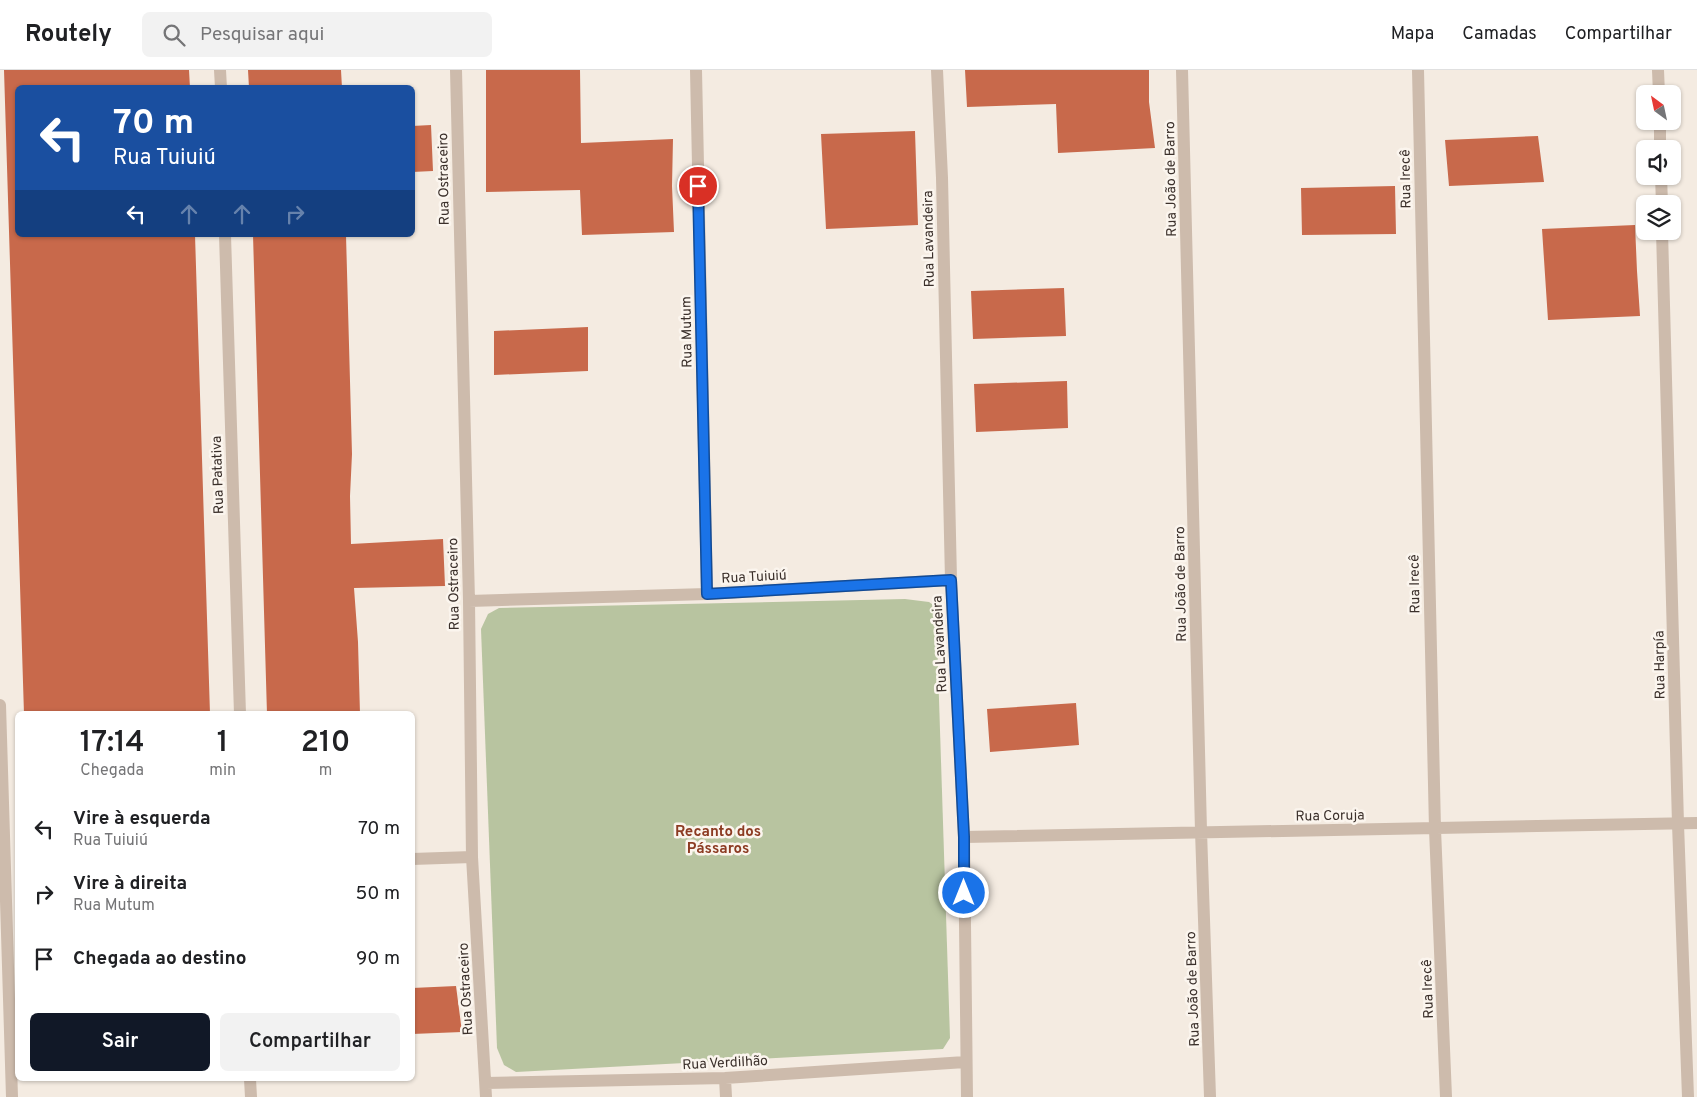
<!DOCTYPE html>
<html lang="pt">
<meta charset="utf-8">
<style>
body{margin:0;font-family:Overpass,sans-serif;background:#f2f2f2;color:#202124;height:100vh;display:flex;flex-direction:column;font-size:19px;white-space:nowrap}
*{box-sizing:border-box;margin:0}
p{font-size:16px;color:#757577}
.icon{flex:none;width:28px;height:28px;fill:none;stroke:currentColor;stroke-width:2;stroke-linecap:round;stroke-linejoin:round}
.map{position:relative;flex:1;overflow:hidden}
.side{position:absolute;left:15px;top:641px;width:400px;height:370px;display:flex;flex-direction:column;background:#fff;border-radius:8px;box-shadow:0 1px 4px #0004}
.side>*{flex:none}
.banner{position:absolute;left:15px;top:15px;width:400px;height:152px;border-radius:8px;box-shadow:0 1px 4px #0004;background:#1a4fa0;color:#fff;overflow:hidden}
.needle{width:32px;rotate:327deg}
.fabs{position:absolute;left:1636px;top:15px;display:grid;gap:10px}
.fabs a{display:grid;place-items:center;width:45px;height:45px;border-radius:8px;background:#fff;box-shadow:0 1px 4px #0004;font-size:25px}
.pin{position:absolute;display:grid;place-items:center;width:42px;height:42px;color:#fff;margin:-21px;border:2px solid #fff;border-radius:50%;box-shadow:0 1px 5px #0007}
.me{position:absolute;width:55px;margin:-28px;rotate:0deg;stroke-linejoin:round;filter:drop-shadow(0 0 4px #0008)}
.turn{display:flex;align-items:center;gap:18px;height:105px;padding:0 15px;font-size:22px}
.turn .icon{width:65px;height:65px;stroke-width:2.5}
.turn b{display:block;font-size:35px;line-height:42px}
.lanes{display:flex;align-items:center;height:48px;padding:0 15px;background:#0003;justify-content:center;gap:25px;direction:ltr}
.lanes .off{opacity:.35}
.eta{display:flex;justify-content:space-evenly;align-items:center;height:85px;text-align:center}
.eta b{font-size:30px;font-weight:600;line-height:35px}
.cta{display:flex;gap:10px;margin-top:auto;padding:10px 15px}
.cta a{flex:1;height:58px;border-radius:8px;background:#111827;color:#fff;font-size:20px;font-weight:600;line-height:58px;text-align:center}
.cta a+a{background:#f2f2f2;color:#202124}
ul{padding:0;list-style:none}
li{display:flex;align-items:center;gap:15px;height:65px;padding:0 15px}
li div{flex:1}
li b{display:block;font-size:19px}
li em{font-style:normal}
header{display:flex;align-items:center;gap:30px;box-sizing:border-box;height:70px;padding:0 25px;background:#fff;border-bottom:1px solid #e0e0e0}
header strong{font-size:24px}
nav{display:flex;gap:28px;margin-inline-start:auto;font-size:18px}
.search{width:350px;height:45px;background:#f2f2f2;display:flex;align-items:center;gap:12px;box-sizing:border-box;padding:0 18px;border-radius:8px;color:#757577;font-size:19px}
.map>svg:first-child{display:block}
.green{fill:#b8c4a0}
.building{fill:#c8694b}
.lines{fill:none;stroke-linecap:round;stroke-linejoin:round}
.street{stroke:#cdbbac;stroke-width:12}
.route-casing{stroke:#114b97;stroke-width:12}
.route{stroke:#1a73e8;stroke-width:9}
.labels{text-anchor:middle;stroke-width:5;stroke-linejoin:round;paint-order:stroke}
.street-label{font-size:14px;fill:#3b302b;stroke:#fbf5ee}
.neighbourhood-label{font-size:15px;font-weight:bold;fill:#8c3b22;stroke:#fbf5ee}
</style>
<header>
<strong>Routely</strong>
<div class="search"><svg class="icon" aria-label="search" viewBox="0 0 24 24"><circle cx="10" cy="10" r="6"/><path d="M15 15l6 6"/></svg>Pesquisar aqui</div>
<nav><a>Mapa</a><a>Camadas</a><a>Compartilhar</a></nav>
</header>
<div class="map">
<svg width="1697" height="1027" viewBox="0 0 1697 1027">
<rect width="100%" height="100%" fill="#f4ebe1"/>
<!-- green -->
<path class="green" d="M905,529L929,532L936,537L950,968L943,979L516,1002L504,995L497,978L481,559L488,544L499,538Z"/>
<!-- building -->
<path class="building" d="M4,0H189L190,18H18V165H195L210,644H24Z
M248,0H341L342,18H249Z
M486,0H580L581,73L673,69L672,116L674,162L582,165L580,120L486,122Z
M965,0H1149V32L1155,78L1058,83L1056,34L967,37Z
M431,55L433,101L412,102V56Z
M915,61L918,155L826,159L821,64Z
M1538,66L1544,112L1449,116L1445,70Z
M1395,116L1396,164L1302,165L1301,118Z
M1635,155L1637,201L1640,246L1548,250L1542,159Z
M253,165H346L352,384L350,426L351,474L443,469L445,516L354,518L358,572L360,644H267Z
M1064,218L1066,266L973,269L971,221Z
M588,257V301L494,305V261Z
M1067,311L1068,358L976,362L974,314Z
M1076,633L1079,675L990,682L987,639Z
M456,916L462,962L412,964V918Z"/>
<g class="lines">
<!-- street -->
<path class="street" d="M220,0L221,18
M456,0L469,531L472,787L486,1027
M696,0L707,524
M937,0L942,108L951,510L964,767L967,1027
M1182,0L1201,761L1210,1027
M1418,0L1435,759L1446,1027
M1658,0L1659,24
M1660,51V79
M1661,106L1662,134
M1662,161L1678,754L1688,1027
M225,165L240,644
M469,531L707,524L951,510
M0,635L12,1027
M964,767L1697,753
M412,789L472,787
M725,1008L726,1027
M250,1009L251,1027
M486,1013L725,1008L965,992"/>
</g>
<g class="lines">
<!-- route casing -->
<g class="route-casing">
<path id="route" d="M698,116L707,524L951,510L964,767V823"/>
</g>
<!-- route -->
<use href="#route" class="route"/>
</g>
<g class="labels">
<!-- street labels -->
<g class="street-label">
<text transform="translate(443 109) rotate(-91)" y="5">Rua Ostraceiro</text>
<text transform="translate(1170 109) rotate(-91)" y="5">Rua João de Barro</text>
<text transform="translate(1405 109) rotate(-91)" y="5">Rua Irecê</text>
<text transform="translate(928 169) rotate(-91)" y="5">Rua Lavandeira</text>
<text transform="translate(686 262) rotate(-91)" y="5">Rua Mutum</text>
<text transform="translate(217 405) rotate(-92)" y="5">Rua Patativa</text>
<text transform="translate(754 506) rotate(-3)" y="5">Rua Tuiuiú</text>
<text transform="translate(453 514) rotate(-91)" y="5">Rua Ostraceiro</text>
<text transform="translate(1180 514) rotate(-91)" y="5">Rua João de Barro</text>
<text transform="translate(1414 514) rotate(-91)" y="5">Rua Irecê</text>
<text transform="translate(939 574) rotate(-93)" y="5">Rua Lavandeira</text>
<text transform="translate(1659 595) rotate(-91)" y="5">Rua Harpía</text>
<text transform="translate(1330 745) rotate(-1)" y="5">Rua Coruja</text>
<text transform="translate(465 919) rotate(-93)" y="5">Rua Ostraceiro</text>
<text transform="translate(1192 919) rotate(-92)" y="5">Rua João de Barro</text>
<text transform="translate(1427 919) rotate(-92)" y="5">Rua Irecê</text>
<text transform="translate(725 992) rotate(-3)" y="5">Rua Verdilhão</text>
</g>
<!-- neighbourhood labels -->
<g class="neighbourhood-label">
<text x="718" y="766">Recanto dos<tspan x="718" dy="17">Pássaros</tspan></text>
</g>
</g>
</svg>
<div class="fabs">
<a><svg class="needle" viewBox="-14 -14 28 28"><path d="M0-13l5 13h-10z" fill="#e53935"/><path d="M0 13l5-13h-10z" fill="#757577"/></svg></a>
<a><svg class="icon" aria-label="sound" viewBox="0 0 24 24"><path d="M4 9h4l5-4v14l-5-4H4zM17 9q2 3 0 6"/></svg></a>
<a><svg class="icon" aria-label="layers" viewBox="0 0 24 24"><path d="M12 4l9 5-9 5-9-5zM3 14l9 5 9-5"/></svg></a>
</div>
<div class="pin" style="left:698px;top:116px;background:#d93025"><svg class="icon" aria-label="arrive" viewBox="0 0 24 24"><path d="M6 21V4h12l-3 4 3 4H6"/></svg></div>
<svg class="me" style="left:964px;top:823px" viewBox="-20 -20 40 40"><circle r="17" fill="#1a73e8" stroke="#fff" stroke-width="3"/><path d="M0-11L8 9 0 5-8 9z" fill="#fff"/></svg>
<div class="banner">
<div class="turn"><svg class="icon" aria-label="left" viewBox="0 0 24 24"><path d="M17 20v-9H6M10 6l-5 5 5 5"/></svg><div><b>70 m</b>Rua Tuiuiú</div></div>
<div class="lanes"><svg class="icon" aria-label="left" viewBox="0 0 24 24"><path d="M17 20v-9H6M10 6l-5 5 5 5"/></svg><svg class="icon off" aria-label="ahead" viewBox="0 0 24 24"><path d="M12 20V5M6 11l6-6 6 6"/></svg><svg class="icon off" aria-label="ahead" viewBox="0 0 24 24"><path d="M12 20V5M6 11l6-6 6 6"/></svg><svg class="icon off" aria-label="right" viewBox="0 0 24 24"><path d="M7 20v-9h11M14 6l5 5-5 5"/></svg></div>
</div>
<section class="side">
<div class="eta">
<div><b>17:14</b><p>Chegada</p></div>
<div><b>1</b><p>min</p></div>
<div><b>210</b><p>m</p></div>
</div>
<ul>
<li><svg class="icon" aria-label="left" viewBox="0 0 24 24"><path d="M17 20v-9H6M10 6l-5 5 5 5"/></svg><div><b>Vire à esquerda</b><p>Rua Tuiuiú</p></div><em>70 m</em></li>
<li><svg class="icon" aria-label="right" viewBox="0 0 24 24"><path d="M7 20v-9h11M14 6l5 5-5 5"/></svg><div><b>Vire à direita</b><p>Rua Mutum</p></div><em>50 m</em></li>
<li><svg class="icon" aria-label="arrive" viewBox="0 0 24 24"><path d="M6 21V4h12l-3 4 3 4H6"/></svg><div><b>Chegada ao destino</b></div><em>90 m</em></li>
</ul>
<div class="cta"><a>Sair</a><a>Compartilhar</a></div>
</section>
</div>
